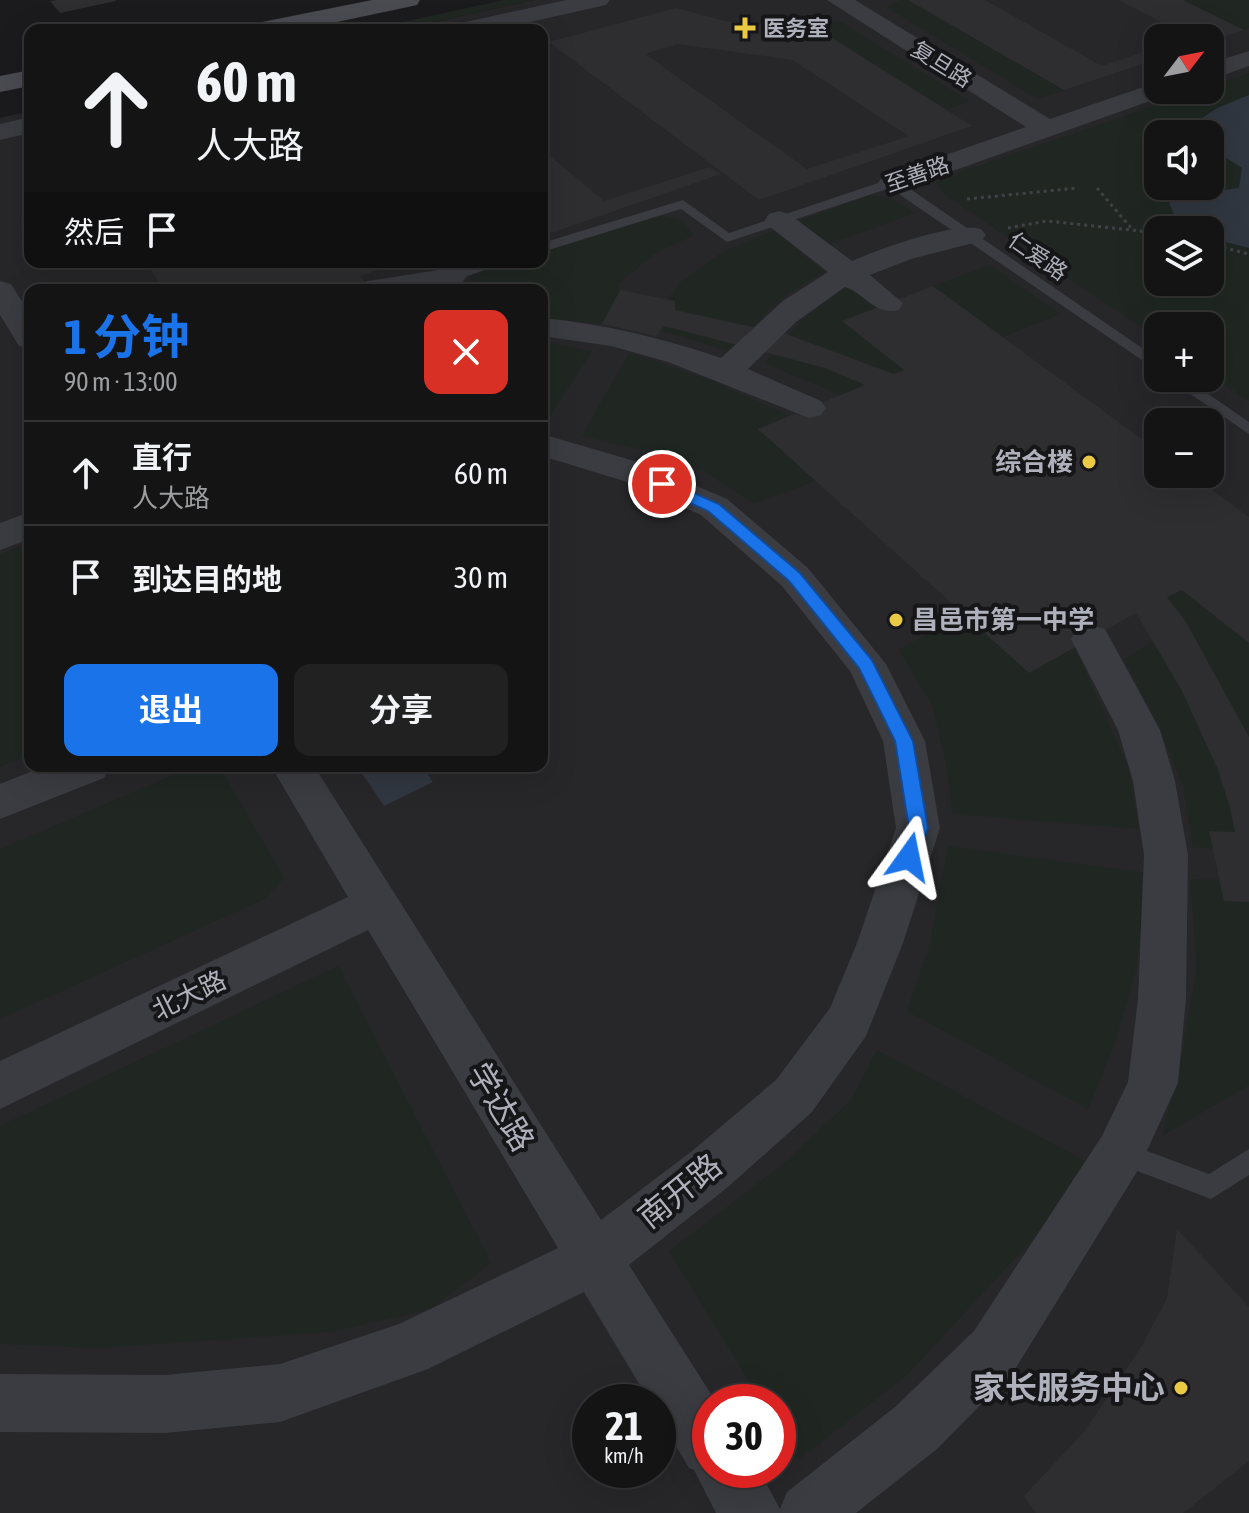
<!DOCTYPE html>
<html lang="zh">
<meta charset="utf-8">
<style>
body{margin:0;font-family:"Asap Condensed","Noto Sans SC",sans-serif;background:#212122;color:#f1f3f6;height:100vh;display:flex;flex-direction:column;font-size:30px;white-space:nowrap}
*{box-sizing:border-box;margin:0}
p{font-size:26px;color:#9d9ea0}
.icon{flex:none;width:44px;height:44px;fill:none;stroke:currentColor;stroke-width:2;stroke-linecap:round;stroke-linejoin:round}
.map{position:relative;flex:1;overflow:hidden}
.panel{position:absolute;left:24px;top:284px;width:524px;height:488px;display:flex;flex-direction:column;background:#141415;border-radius:16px;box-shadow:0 8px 32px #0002,0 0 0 2px #333334}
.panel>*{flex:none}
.guide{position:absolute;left:24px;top:24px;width:524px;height:244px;border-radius:16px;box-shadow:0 8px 32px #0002,0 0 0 2px #333334;background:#141415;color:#f1f3f6;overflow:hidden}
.needle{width:52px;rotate:58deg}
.buttons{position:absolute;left:1144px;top:24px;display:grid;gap:16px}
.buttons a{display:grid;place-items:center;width:80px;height:80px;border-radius:16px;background:#141415;box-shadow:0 8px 32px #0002,0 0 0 2px #333334;font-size:40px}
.speed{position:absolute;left:572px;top:1384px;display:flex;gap:16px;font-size:40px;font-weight:700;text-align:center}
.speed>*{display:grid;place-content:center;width:104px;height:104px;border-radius:50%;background:#141415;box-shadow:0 8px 32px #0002,0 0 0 2px #333334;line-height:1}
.speed small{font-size:20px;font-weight:400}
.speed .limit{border:12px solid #d22;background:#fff;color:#111}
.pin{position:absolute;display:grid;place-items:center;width:68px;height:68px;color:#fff;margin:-34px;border:4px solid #fff;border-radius:50%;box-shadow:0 2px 8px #0007}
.me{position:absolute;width:88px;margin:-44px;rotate:12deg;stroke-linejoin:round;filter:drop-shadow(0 0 6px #0008)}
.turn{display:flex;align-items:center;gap:28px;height:168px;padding:0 40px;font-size:36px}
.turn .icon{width:104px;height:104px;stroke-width:2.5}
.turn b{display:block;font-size:56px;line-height:68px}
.then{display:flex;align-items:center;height:76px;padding:0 40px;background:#0003;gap:16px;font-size:30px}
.round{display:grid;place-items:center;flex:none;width:84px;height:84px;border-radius:16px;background:#212122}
.overview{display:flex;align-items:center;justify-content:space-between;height:136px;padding:0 40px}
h1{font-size:48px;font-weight:700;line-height:60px;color:#1a73e8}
.action{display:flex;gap:16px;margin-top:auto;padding:16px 40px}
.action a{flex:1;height:92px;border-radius:16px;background:#1a73e8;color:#fff;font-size:32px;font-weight:700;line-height:92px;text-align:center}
.action a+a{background:#212122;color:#f1f3f6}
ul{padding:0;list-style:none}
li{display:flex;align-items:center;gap:24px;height:104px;padding:0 40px;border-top:2px solid #333334}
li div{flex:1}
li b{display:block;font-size:30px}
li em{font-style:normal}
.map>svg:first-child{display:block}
.built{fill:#272629;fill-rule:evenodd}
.green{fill:#202722;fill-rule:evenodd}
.water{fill:#313740}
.building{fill:#2e2d30;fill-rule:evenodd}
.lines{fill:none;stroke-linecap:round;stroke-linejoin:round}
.path{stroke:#414248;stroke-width:3;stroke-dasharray:3 4;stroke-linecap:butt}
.lane{fill:#3b3c41;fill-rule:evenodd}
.street{fill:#3b3c41;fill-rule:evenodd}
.secondary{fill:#4a4a51;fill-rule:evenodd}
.route{fill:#1a73e8;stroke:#114b97;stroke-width:2}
.poi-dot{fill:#eaca45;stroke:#161517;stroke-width:3}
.labels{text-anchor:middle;stroke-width:8;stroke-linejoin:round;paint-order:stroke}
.far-poi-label{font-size:22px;font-weight:bold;fill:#aeb0bb;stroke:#161517;text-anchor:start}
.far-street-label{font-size:22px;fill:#aeb0bb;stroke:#161517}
.poi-label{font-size:26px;font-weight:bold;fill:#aeb0bb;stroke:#161517;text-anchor:end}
.street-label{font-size:26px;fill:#aeb0bb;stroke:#161517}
.near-street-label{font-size:32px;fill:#aeb0bb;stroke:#161517}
.near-poi-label{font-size:32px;font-weight:bold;fill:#aeb0bb;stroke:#161517;text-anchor:end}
</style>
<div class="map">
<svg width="1249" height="1513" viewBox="0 0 1249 1513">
<rect width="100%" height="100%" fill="#1b1a1c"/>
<!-- built -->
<path class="built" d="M534,0H1249V1513H0V118L30,111V262H542V30H398ZM1158,38H1210V90H1158ZM1158,134H1210V186H1158ZM1158,230H1210V282H1158ZM30,290H542V766H30ZM1158,326H1210V378H1158ZM1158,422H1210V474H1158ZM590,1402H658V1470H590ZM710,1402H778V1470H710Z"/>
<!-- green -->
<path class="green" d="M504,0H534L398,30H366Z
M901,0H908L1064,90L1038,99L886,7Z
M1183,0H1249V28L1244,30Z
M839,21L969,101L947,110L810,24Z
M1249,73V401L1210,374V326H1158V339L944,194L935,181L1200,90H1210V87ZM1158,134H1210V186H1158ZM1158,230H1210V282H1158Z
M868,196L889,197L915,213L829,244L799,221Z
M659,215L682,221L694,235L654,254L617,285L620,290L602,324L542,319V290H484L469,277L514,262H542V253Z
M773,231L825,272C778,296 765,310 735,353L647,326L681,282L721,253Z
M990,265L1060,314L1003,337L933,286Z
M846,285L878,307L904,370L841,395L764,363L801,321Z
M542,342L592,351L542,428Z
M629,353L708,379L790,416L758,429L815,481L754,504L702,470L651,452L582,436Z
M30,541V755L0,767V555Z
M1182,590L1249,643V834L1210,831L1213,849L1193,847L1183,786L1159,727L1124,659L1185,622L1167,597Z
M963,613L1029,672L1075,648L1128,767L1139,829L953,814L945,758L932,705L899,650Z
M221,770L284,878L264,899L0,1019V849L176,774Z
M948,846L1147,873L1136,970L1116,1040L1088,1109L907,1011L929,947Z
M1190,879L1219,880L1224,901L1249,902V1085L1162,1136L1182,1054L1197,967Z
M338,966L491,1263L431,1309L331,1332L99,1348L0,1344V1126Z
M877,1050L1085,1161L1038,1233L907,1375L798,1460L778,1427V1402H762L669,1251L782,1165L852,1099Z"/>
<!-- water -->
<path class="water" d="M1249,95V248L1210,238V230H1181L1169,203L1190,195L1239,188L1242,168L1214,150L1210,134H1205L1198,121L1217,108Z
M357,766H422L433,782L384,806Z"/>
<!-- building -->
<path class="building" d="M57,0H116V1L60,13L50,1Z
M908,0H985L1102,66L1158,47V59L1064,90Z
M1118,0H1183L1244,30L1210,41V38H1185L1189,36Z
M676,8L725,21L761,25L810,24L972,126L759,200L549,42ZM677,44L792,60L909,136L807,169L645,54Z
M542,149L604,201L709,167L721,174L551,233L542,225Z
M30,204V245L22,235L21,219Z
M145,262H400L401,263L360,276L369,286L325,290H165Z
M933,286L1158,451V474H1190L1249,517V643L1182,590L1167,597L1186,622L1249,737V902L1224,901L1209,831L1235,832L1230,808L1218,770L1182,691L1136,613L1029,673L758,429L865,385L825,368L664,326L656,336L602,324L620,290L675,301V310L789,335L894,374L904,370L842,321Z
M1177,1229L1249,1307V1461L1183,1513H1036L1024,1496L1084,1432L1143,1344L1167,1298Z"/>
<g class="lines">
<!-- path -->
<path class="path" d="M1097,188L1132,229
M967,199L1078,188
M1008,228L1047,221L1158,233
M1210,244L1249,254"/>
<!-- lane -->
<path class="lane" d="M887,180H897L1158,359V371L890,188L727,242L681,209L542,252V243L683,200L729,233Z
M429,262H444L453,272L483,262H505L460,279L470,290H455Z
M1167,378H1185L1249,422V434Z
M1120,1141L1209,1174L1249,1149V1175L1211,1199L1111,1161L1108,1153L1111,1145Z"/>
<!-- street -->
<path class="street" d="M566,0H610L606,5L494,30H449L452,25Z
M827,0H855L1050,119L1158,82V90H1171L1167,95L902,189L892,191L882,189L878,183L882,177L1026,127Z
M1249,51V66L1210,80V63Z
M30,117V133L0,140V124Z
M779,211L789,214L852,261C880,249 953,222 981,229L986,235L981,241L911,259L870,275L903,303L899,310C874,316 865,293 845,287L796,322L748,369L821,401L826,408L821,415L809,418L668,362L611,346L542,336V318C604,324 663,338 721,358L783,301L828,272L769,226L765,220L769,214Z
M451,268L462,271L466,277L462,283L426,290H353L357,284L368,281Z
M0,281L11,284L30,314V349L19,346L0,315Z
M542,434L648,465L727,499L808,568L886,664L925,741L940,828L903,943L866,1036L812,1112L728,1187L629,1265L716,1402H710V1470H759L780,1509L787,1492L895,1407L974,1331L1102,1136L1128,1082L1138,999L1144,855L1133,781L1118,730L1071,639L1077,629L1091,625L1105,629L1160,730L1175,781L1188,855L1186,999L1178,1083L1138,1170L1014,1371L937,1449L856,1513H716L694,1470L689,1468L658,1416V1402H650L584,1292L428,1369L280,1422L165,1433L0,1432V1374L165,1375L280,1364L399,1324L558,1248L368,930L0,1109V1061L348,897L271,766H314L601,1220L692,1151L776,1080L830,1008L857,943L896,828L883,741L850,671L782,586L701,515L624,481L542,456Z
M30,512V539L0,550V523Z
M45,766H110L104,778L0,819V784Z"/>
<!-- secondary -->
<path class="secondary" d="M372,0H420L417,5L408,7L299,30H249L253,25L262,22Z
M30,70V86L0,92V76Z"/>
</g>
<!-- route -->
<path class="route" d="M662,479L719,504L800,573L872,660L913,741L928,828L916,862H902L899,857L909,828L895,741L859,668L789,581L708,511L656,488V481Z"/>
<!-- markers -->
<g class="poi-dot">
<path d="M741 16h8v8h8v8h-8v8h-8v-8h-8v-8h8z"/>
<circle cx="1089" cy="462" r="8"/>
<circle cx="896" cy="620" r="8"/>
<circle cx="1181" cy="1388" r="8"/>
</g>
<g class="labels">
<!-- far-poi labels -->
<g class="far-poi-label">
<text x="763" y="36">医务室</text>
</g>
<!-- far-street labels -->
<g class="far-street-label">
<text transform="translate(942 64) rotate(32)" y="8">复旦路</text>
<text transform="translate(917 174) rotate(-19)" y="8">至善路</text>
<text transform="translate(1038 256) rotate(35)" y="8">仁爱路</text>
</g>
<!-- poi labels -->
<g class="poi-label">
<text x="1073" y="471">综合楼</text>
<text x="912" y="629" text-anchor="start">昌邑市第一中学</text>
</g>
<!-- street labels -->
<g class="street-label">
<text transform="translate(189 995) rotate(-26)" y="9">北大路</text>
</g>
<!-- near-street labels -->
<g class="near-street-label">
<text transform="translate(501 1107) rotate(59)" y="11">学达路</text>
<text transform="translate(680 1191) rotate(-39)" y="11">南开路</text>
</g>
<!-- near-poi labels -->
<g class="near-poi-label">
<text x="1165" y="1399">家长服务中心</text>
</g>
</g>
</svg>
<div class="buttons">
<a><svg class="needle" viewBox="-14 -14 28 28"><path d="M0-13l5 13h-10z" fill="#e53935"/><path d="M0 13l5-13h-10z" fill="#9d9ea0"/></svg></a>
<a><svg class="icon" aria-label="sound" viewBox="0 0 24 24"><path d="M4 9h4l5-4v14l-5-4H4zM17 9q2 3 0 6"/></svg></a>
<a><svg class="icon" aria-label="layers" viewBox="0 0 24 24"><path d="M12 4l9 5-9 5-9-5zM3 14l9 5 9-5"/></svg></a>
<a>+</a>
<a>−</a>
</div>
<div class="speed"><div>21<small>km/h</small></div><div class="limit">30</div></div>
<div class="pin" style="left:662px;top:484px;background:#d93025"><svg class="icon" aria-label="arrive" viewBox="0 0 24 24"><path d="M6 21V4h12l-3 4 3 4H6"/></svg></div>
<svg class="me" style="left:909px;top:857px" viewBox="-20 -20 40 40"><path d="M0-17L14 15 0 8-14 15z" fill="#1a73e8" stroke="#fff" stroke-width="4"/></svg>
<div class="guide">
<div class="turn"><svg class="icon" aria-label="ahead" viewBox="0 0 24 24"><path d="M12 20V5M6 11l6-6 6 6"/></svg><div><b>60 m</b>人大路</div></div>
<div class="then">然后<svg class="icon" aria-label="arrive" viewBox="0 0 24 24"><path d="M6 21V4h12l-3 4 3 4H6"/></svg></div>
</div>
<section class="panel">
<div class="overview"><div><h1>1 分钟</h1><p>90 m · 13:00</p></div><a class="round" style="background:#d93025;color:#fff"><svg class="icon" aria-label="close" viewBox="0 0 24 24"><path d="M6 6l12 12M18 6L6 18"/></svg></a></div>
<ul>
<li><svg class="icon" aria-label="ahead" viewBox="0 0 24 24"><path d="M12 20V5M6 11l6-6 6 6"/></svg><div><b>直行</b><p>人大路</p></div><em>60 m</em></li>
<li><svg class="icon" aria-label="arrive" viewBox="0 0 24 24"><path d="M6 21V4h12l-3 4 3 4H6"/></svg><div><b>到达目的地</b></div><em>30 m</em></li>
</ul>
<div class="action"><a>退出</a><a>分享</a></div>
</section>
</div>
